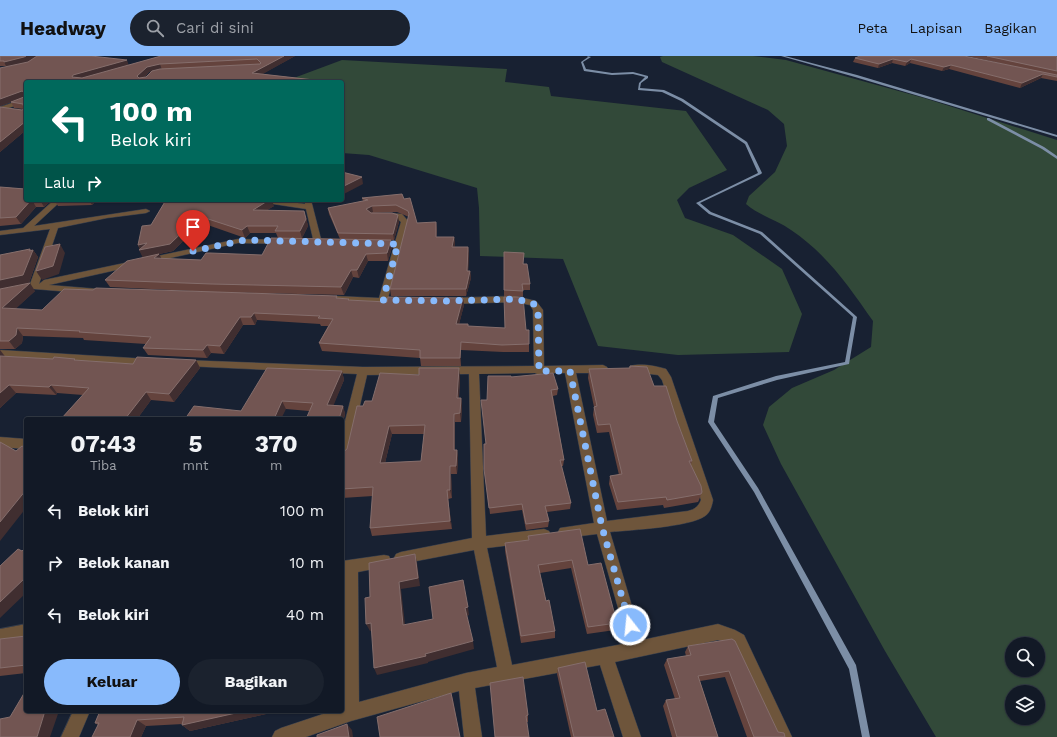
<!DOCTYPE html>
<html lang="id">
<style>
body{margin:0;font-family:"Work Sans",sans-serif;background:#1b222e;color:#f1f3f6;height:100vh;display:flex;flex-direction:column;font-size:15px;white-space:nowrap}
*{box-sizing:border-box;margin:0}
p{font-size:13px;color:#9ca0a7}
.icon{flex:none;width:22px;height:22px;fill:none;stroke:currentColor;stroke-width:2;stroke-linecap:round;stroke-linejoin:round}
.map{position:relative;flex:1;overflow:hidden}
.side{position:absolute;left:24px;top:361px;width:320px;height:296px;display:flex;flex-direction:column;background:#121926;border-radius:4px;box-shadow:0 1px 3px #0004,0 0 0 1px #313843}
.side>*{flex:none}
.top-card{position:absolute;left:24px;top:24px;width:320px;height:122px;border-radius:4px;box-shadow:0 1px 3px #0004,0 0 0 1px #313843;background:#00695c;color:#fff;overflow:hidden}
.tools{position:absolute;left:1005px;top:581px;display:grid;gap:8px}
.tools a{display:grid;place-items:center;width:40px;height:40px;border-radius:50%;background:#121926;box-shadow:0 1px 3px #0004,0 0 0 1px #313843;font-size:20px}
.pin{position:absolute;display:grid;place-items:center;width:34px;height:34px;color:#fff;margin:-41px -17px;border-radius:50% 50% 50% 0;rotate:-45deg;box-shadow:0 0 4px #0007}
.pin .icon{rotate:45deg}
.me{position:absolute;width:44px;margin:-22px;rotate:344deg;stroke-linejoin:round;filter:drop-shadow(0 0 3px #0008)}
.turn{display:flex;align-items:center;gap:14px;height:84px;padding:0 20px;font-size:18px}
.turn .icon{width:52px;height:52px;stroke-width:2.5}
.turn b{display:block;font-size:28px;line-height:34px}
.then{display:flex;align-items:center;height:38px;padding:0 20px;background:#0003;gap:8px;font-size:15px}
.eta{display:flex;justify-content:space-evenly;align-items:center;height:68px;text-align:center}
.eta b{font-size:24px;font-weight:700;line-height:28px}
.action{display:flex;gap:8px;margin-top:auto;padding:8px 20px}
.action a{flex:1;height:46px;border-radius:24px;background:#88bafc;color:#111;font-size:16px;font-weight:700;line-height:46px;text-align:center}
.action a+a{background:#1b222e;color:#f1f3f6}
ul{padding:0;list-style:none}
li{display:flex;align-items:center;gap:12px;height:52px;padding:0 20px}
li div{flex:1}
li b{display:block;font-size:15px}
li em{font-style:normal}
header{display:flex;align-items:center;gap:24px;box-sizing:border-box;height:56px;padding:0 20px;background:#88bafc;color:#111}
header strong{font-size:19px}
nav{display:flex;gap:22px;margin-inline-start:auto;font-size:14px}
.search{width:280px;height:36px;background:#1b222e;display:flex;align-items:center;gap:10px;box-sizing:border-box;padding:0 14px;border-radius:22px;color:#9ca0a7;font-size:15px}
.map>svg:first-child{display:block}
.green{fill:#324939;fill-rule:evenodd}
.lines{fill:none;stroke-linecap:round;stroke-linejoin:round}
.stream{fill:#7c8ea6;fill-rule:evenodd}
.minor-casing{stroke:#353e4e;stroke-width:1}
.minor{fill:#6e553b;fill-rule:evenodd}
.wall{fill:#64433d;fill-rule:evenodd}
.shaded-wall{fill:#402e30}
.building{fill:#725552;stroke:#856e6c;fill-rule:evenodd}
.route{stroke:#88bafc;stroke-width:7;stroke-dasharray:0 12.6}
</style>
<header>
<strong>Headway</strong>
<div class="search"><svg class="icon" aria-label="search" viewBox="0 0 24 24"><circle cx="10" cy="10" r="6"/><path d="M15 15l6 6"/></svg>Cari di sini</div>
<nav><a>Peta</a><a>Lapisan</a><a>Bagikan</a></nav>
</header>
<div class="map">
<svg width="1057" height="681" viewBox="0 0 1057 681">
<rect width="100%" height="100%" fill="#182132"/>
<!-- green -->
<path class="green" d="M663,0H753L786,4L924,42L1057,84V681H936L885,595L781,408L763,369L769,351L792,332L834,314L871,291L873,265C849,231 827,198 791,174C777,164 760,160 746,148L749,140L775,116L787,90L784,68L768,54L662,6L660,1ZM1012,588H1038V614H1012ZM1012,636H1038V662H1012Z
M342,4L507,13L505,26L549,31L551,40L686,55L727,114L689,132L677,144L685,162L733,179L782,213L802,258L789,296L678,299L598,290L563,203L480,200L479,152L477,132L369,99L342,97V26H283Z"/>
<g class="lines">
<!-- stream -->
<path class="stream" d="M587,0L591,1L583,6L586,13L612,17L633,16L648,20V22L641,27L640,32L664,34L683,43L747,86L762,117L761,118L700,147L711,156L762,176L857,261L849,308L777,324L718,342L714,366L758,432L856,609L870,681H862L849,613L754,436L708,366L713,340L776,320L845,306L853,261L760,178L709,158L696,147L758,117L745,88L681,45L662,36L638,34L639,27L645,21L633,18L612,19L584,15L581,6L588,1Z
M781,0H785L857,19L1057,79V81L855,21Z
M987,62H989L1044,91L1057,100V103L1042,93L987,64Z"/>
<!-- minor casing -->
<g class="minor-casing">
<path id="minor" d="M26,42V46L0,55V51Z
M54,144H62L34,170L146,153L150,155L146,157L107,162L58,172L39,228L44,224L238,183L284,184L288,186L284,188L238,187L49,229L99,233L101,235L99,237L96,238L34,233L0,240V234L30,228L50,173L0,179V175L23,172Z
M256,144H275L305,148V144H311L322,187L318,189L314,187L306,153L260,146Z
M389,157L402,158L409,166L388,242H402L407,245L402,248L332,245L330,243L332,241L335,240L379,242L394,190H377L373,188L377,186H395L401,166L396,162H383L379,160L380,158Z
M515,240L536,245L543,254L544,310L603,309L607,311L608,313L607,315L603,317H576L607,465L688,455C695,453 698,451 701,444L662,324L658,319L634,316L630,314L629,312L630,310C641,307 656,310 666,313L671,321L713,444C712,450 710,457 705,460C690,471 631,474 610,476L642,584L718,568L735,574L744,579L792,681H774L732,591L726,586L718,584L615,606L641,681H623L600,609L475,632L482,681H464L459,635L351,665L306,681H272L275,675L281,672L332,655H342L344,518L342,519V505L384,499L389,500L391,505L389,510L358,516L359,646L466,617L497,611L474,494L401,508L396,506L394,502L396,498L401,496L472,482L469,318L367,319L348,401L346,404L342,406V377L357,318L184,310L179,307L184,304L363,311L534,310L533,254L530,249L515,246L449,248L444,245L449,242ZM535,317L539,319L543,317H565L594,467L560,472L558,476L560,480L565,482L597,478L628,587L512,609L487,492L544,485L549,483L551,479L549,475L544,473L486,480L479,318Z
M0,294L149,303L154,306L149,309L0,300Z
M0,381L26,383V393L0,391Z
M26,568V584L0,589V573Z
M73,655H90L79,681H61Z"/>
</g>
<!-- minor -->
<use href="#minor" class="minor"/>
</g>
<!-- wall -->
<path class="wall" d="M0,0H95H94L129,9L161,0H295L262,18L323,25V26H26V74L0,96V51L22,54L24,53L14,52L11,46L0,50L7,11L6,10H0ZM152,15L146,21L144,22L149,16Z
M964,0L1040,16L967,0H1055L1057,1V25L1041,22L1020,32L949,13L942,15L910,7L905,10L892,7L878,12L853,6L855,2Z
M0,131L25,133L26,144H52L44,151H36L21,168L0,170Z
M362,142L404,143L417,167L437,172L436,181H454L455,188L454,191H468L469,197L468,215H470L471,222L466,240H391L390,233L409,161L397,156L372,157L399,166L394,184H391L392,191L388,205H368L359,222L353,221L344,239L216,236L337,240V242L349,243L350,244L387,246L463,242L464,249L459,268L468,270L526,274L529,288V296H503L461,294V310H421L420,302L322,295L319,287L328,270H321L320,268L257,264L255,269H243L224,298L211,297L207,302L148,299L143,292L146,288L84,284L83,282L23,280L22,287L15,293H0V199L30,193L31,194H33L38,201L29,227L5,232L35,235L15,253L42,254L93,234L212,236L110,231L105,224L143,201L138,189L151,169L166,144L274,150L267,154L306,162L308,170L302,182L340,183L329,158L328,152L363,145ZM202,167L245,182L250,177H276L278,182L262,199L201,204L161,203L159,198L173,195Z
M54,144H120L118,146L94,147L92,149L58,150Z
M504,196L524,208L530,228V234H523V240H504Z
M0,294L5,300L53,303H75L76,305L133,308L196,304L200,312L174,346L151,344L137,363H61L83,339L57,337L56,339L16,337L0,352Z
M630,310L654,330L677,365L692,405L691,409L702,436L699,444L698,446L664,452L663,449L617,454L609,428L610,420L619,419L609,376L597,377L593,359L594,351L588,322L589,313L630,312Z
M342,315L344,324L333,349L343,350L345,358L342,371V363L309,355L286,353L241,355Z
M419,319L460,320L459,342H461L462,350L461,366H455V394H457L458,402L457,418H451L452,442L448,443L452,473L372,480L370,472L373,440L342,442V397L347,393L363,350ZM392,378H424L421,405L385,407Z
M511,321L558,333L557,339L553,340L564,404L563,410H561L571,447L570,453L547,456L549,465L548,471L526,474L522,454L490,458L485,419L487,344Z
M528,480L588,509L617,567L615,574L587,578L571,512L540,517L546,545L555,575V582L521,587L505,495V487L528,484Z
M26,580V617L0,620V583Z
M732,583L778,676L785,681H747L725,621L700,625L718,681H672L663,650L666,644L675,643L664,609L667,603L686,600L685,596L688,590Z
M558,612L597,655L614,681H571L557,618Z
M490,627L528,659V666H527Z
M100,655L266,658L190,675L182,669L183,668L146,670L141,681H92L98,669L95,667Z"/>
<!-- shaded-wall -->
<path class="shaded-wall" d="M26,0H38L26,7L7,12L4,6Z
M284,0H295L254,23L252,17Z
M893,3L892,7L878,12L879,8Z
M911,3L910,7L905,10L907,6Z
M127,4L129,10L74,26L72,21L73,19Z
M160,8L162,14L149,16L140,26L137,20L147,11Z
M951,9L949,13L942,15L944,11Z
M1043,18L1041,22L1020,32L1022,27Z
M22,35L26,41L11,46L0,50V43Z
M26,65V74L0,96V86Z
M362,121L363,128L342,139V131Z
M32,144L36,151L21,168L16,161Z
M40,144H52L44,151Z
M89,144H93L94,147L92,149Z
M269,144H272L274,150L256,161L253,154Z
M372,150L373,156L368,159L366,153Z
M304,155L308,170L302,182L300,175Z
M398,159L399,166L394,184L393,178Z
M199,160L202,167L173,195L159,198L163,205L143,202L139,194H140L138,189Z
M436,166L437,172L436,188Z
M247,170L250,177L245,182L242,174Z
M454,181L455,188L453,198L452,191Z
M391,184L392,191L388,205L387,197Z
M60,188L65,197L59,218L42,224L36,215Z
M468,191L469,197L468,222L467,215Z
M30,193L32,196L33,194L38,201L29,227L0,233V224L29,195Z
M366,198L368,205L359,222L357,214Z
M351,214L353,221L344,239L341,231Z
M470,215L471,222L466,240V233Z
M30,227L35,235L8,260L2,252Z
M463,242L464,249L457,276L456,268Z
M254,257L257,264L255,269L251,261Z
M240,261L243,269L224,298L220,290Z
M17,272L23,280L22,287L15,293L9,285Z
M461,286V310L460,302Z
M207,289L211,297L207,302L203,294Z
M0,294L6,302L0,307Z
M196,304L200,312L174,346L169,338Z
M459,312L460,320L458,350L457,342Z
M342,315L344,324L330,358L327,349Z
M9,329L16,337L0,352V337Z
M51,329L57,337L56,339L49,331Z
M146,336L151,344L137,363H125Z
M461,342L462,350L461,366L460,357Z
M282,345L286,353L281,363H274Z
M343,350L345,358L342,371V363H339Z
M454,358L455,366V402L454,394Z
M389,370L392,378L383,415L380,407Z
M457,394L458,402L457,418L456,410Z
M450,410L451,418L452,442L450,434Z
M26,434V452L0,485V466Z
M447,434L448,443L452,473L450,465Z
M415,498L417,506L420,530L401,533L406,577L403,569L399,526Z
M26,521V537L0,562V546Z
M468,551L469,559L467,560L465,552Z
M371,567L375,574L370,575L366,568Z
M473,585L474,593L428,606V607L377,619L374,612Z
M451,637L453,643L460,681Z
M45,655H59L50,681H37Z
M245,655H266V658L190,675L182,669Z
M137,664L146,670L141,681H130Z
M347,668L352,674L353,681H349Z"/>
<!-- building -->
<path class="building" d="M0,0H26L24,1L4,6V5H0Z
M37,0H91L127,4L73,19L72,21L82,22L161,0H284L252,17L323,25L322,26H26V65L0,86V51L22,54L24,53L23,48L11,46L24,41V36L22,35L0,43V12L28,6ZM257,3L261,7L260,8L160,13L152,15L146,21L139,22L137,20L147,11L160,8Z
M860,0H964L1057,19V21L1043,18L1022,27L951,9L944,11L911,3L907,6L893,3L879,8L855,2Z
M987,0H1055L1057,1V15Z
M342,116L362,121L342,131Z
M0,131L25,133L26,132V144H31L16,161L0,162Z
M402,138L404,143L410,142L417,167L436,166V181H454L452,191H468L467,215H470L466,233H390L409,158L408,155L396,149L372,150L366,153L371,157H392L398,159L393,178L338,177L328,152L368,144L362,142Z
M166,144H269L253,154L304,155L306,163L300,175H275L278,170H247L242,174L199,160L170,188L139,194L147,187L138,189L142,170L151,169Z
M271,182L391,184L387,197L366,198L357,214H351L341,231L211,228L105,224L127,205L159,198L154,202L201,204L206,197H210L262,199Z
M60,188L53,210L36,215L45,191Z
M30,193L29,195L33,194L23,219L0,224V199Z
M504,196L524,197L523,208H527L530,228H522L523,235L504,234Z
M30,227L2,252L42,254L64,233L93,234L96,232L337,240L336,242L349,243L348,244L387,246L388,241L463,242L456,268H468V270L505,272L504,241H523L526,274H529V288L502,289L461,286L460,302H420V294L319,287L333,263L318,262L320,260L254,257L251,261H240L220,290L207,289L203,294L143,292L151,281L79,276L80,275L17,272L16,279L9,285H0V233Z
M0,300L53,303L54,301L75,303L74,304L133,308L137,301L196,304L169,338L146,336L125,363H61L89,332L51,329L49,331L9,329L0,337Z
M630,310L647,311L654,330H666L677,365L692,405H689L701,430L702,436L701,438L667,444L666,441L618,446L610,420L622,418L610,368L598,369L594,351L597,350L589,313L630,312Z
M267,312L342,315L327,349L343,350L339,363H306L313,347L282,345L274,363H185L194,350L241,355Z
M419,312H459L457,342H461L460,357L454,358V394H457L456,410H450V434H447L450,465L370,472L373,431L342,433V397L347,393L357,350H363L365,345H372L380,317L419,319ZM425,369L421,405L380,407L389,370Z
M553,317L558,333L551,334L564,404H560L571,447L545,450L549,465L526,468L522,448L489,452L484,413V388H486L481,344H487L488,320H511V321Z
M0,386L16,395L22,390L26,392V434L0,466Z
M580,473L588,509L601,507L617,567L588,571L572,504L538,509L546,545L549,544L555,575L521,580L505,487L529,484L528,480Z
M26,491V521L0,546V510L18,493L22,495Z
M415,498L418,522L399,526L403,569L433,563L429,531L463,524L468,551L465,552L473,585L425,598L426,600L374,612L371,567L366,568L365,542L370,541L369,507Z
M26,580V609L0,612V583Z
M732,583L735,585L778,676L784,677L785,681H754L729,615L698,620L718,681H677L666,644L680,642L667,603L691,599L688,590Z
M585,606L597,655L605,653L614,681H574L558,612Z
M523,621L528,659L526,660L529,681H495L490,627Z
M26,634V655H45L37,681H0V663L10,661Z
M451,637L460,681H380L377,661Z
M100,655H245L182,669L184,661L137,664L130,681H92L99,667H95Z
M347,668L349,681H317V679Z"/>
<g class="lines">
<!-- route -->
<path class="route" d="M193,195L245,184L398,188L383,244L446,245L515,243L533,247L538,254L539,315H570L602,471L630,569"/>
</g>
</svg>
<div class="tools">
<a><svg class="icon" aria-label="search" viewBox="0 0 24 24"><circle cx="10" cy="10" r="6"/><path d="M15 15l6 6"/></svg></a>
<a><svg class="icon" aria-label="layers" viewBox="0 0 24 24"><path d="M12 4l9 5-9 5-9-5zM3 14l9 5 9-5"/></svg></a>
</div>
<div class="pin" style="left:193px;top:195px;background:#d93025"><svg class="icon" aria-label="arrive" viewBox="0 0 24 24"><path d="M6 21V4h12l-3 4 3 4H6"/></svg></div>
<svg class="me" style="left:630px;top:569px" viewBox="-20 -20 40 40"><circle r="17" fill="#88bafc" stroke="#fff" stroke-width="3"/><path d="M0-11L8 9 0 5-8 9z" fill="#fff"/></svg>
<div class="top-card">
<div class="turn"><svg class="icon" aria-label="left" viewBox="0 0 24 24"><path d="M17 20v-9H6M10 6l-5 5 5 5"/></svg><div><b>100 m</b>Belok kiri</div></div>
<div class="then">Lalu<svg class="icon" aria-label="right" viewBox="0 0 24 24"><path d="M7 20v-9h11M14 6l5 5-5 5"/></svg></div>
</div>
<section class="side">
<div class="eta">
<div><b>07:43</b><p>Tiba</p></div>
<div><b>5</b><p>mnt</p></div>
<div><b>370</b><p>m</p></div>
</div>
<ul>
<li><svg class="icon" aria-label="left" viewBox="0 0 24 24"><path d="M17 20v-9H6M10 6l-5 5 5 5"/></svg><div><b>Belok kiri</b></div><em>100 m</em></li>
<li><svg class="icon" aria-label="right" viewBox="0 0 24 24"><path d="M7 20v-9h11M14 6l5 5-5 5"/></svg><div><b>Belok kanan</b></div><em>10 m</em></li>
<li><svg class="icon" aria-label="left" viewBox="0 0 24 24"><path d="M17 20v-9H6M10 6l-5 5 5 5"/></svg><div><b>Belok kiri</b></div><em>40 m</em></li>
</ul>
<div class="action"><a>Keluar</a><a>Bagikan</a></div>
</section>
</div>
